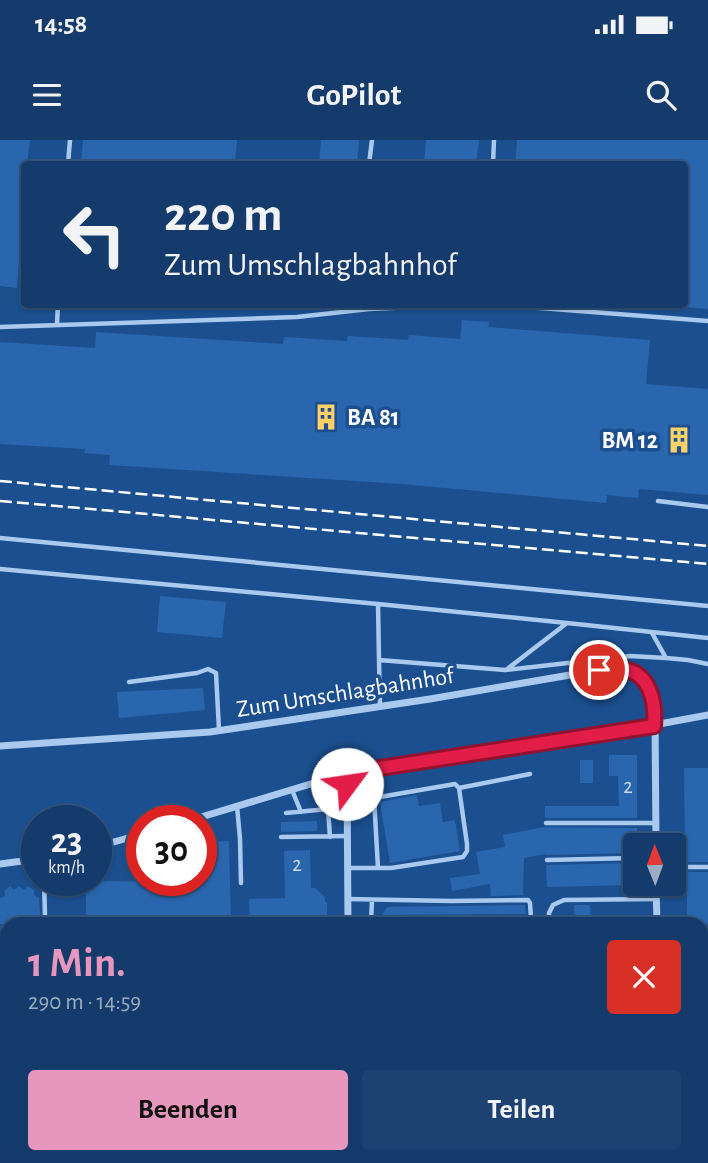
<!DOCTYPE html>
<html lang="de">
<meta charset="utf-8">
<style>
body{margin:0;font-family:"Alegreya Sans",sans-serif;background:#1d4271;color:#f1f3f6;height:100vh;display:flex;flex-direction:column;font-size:26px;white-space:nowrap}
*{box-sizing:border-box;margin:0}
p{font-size:23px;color:#9dadc1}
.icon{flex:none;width:38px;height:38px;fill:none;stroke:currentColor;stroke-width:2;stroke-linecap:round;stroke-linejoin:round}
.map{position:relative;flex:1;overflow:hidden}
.drawer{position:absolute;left:0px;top:777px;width:709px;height:247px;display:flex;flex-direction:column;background:#143b6b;border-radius:21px 21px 0 0;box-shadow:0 2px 5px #0004,0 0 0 2px #33557e}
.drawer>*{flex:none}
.banner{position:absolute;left:21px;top:21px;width:667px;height:147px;border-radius:7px;box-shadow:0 2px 5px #0004,0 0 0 2px #33557e;background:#143b6b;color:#f1f3f6;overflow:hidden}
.needle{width:46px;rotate:359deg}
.tools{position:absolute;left:623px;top:693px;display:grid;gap:14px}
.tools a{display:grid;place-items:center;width:63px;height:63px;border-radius:7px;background:#143b6b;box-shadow:0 2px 5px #0004,0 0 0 2px #33557e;font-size:35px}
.speed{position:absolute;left:21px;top:665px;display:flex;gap:14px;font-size:35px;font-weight:700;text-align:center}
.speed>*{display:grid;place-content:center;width:91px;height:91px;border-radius:50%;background:#143b6b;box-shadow:0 2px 5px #0004,0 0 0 2px #33557e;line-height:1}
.speed small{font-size:18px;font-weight:400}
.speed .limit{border:10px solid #d22;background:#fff;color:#111}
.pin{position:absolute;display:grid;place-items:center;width:60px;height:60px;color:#fff;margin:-30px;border:4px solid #fff;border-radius:50%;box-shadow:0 2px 7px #0007}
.me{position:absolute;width:77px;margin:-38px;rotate:59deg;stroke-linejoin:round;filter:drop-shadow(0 0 5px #0008)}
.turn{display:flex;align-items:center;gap:24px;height:147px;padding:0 28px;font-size:32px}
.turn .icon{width:91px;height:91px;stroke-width:2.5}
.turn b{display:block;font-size:49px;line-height:60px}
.round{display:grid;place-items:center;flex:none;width:74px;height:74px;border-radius:7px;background:#1d4271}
.summary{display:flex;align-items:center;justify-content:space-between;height:119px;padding:0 28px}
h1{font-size:42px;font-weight:600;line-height:52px;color:#e797bd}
.primary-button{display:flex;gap:14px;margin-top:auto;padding:14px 28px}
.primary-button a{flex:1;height:80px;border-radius:7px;background:#e797bd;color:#111;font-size:28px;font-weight:600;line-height:80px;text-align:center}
.primary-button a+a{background:#1d4271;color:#f1f3f6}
.status{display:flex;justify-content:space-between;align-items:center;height:49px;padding:0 35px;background:#143b6b;direction:ltr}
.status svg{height:19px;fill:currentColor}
header{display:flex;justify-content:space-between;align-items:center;height:91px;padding:0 28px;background:#143b6b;font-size:32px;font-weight:600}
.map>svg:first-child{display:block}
.building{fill:#2a66ad}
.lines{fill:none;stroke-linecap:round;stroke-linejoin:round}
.lane{stroke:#a9c9ee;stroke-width:4.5}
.street{stroke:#a9c9ee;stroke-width:7}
.rail{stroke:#fff;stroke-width:2.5;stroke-dasharray:12 5;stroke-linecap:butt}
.route-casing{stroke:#92132f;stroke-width:18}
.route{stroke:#e11d48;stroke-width:12}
.labels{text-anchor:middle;stroke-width:7;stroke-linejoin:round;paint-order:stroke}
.number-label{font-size:21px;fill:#cad9ea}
.poi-label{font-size:24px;font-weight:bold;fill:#fff;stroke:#1b4f8f;text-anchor:start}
.street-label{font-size:24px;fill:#fff;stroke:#1b4f8f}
</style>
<div class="status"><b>14:58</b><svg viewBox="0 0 49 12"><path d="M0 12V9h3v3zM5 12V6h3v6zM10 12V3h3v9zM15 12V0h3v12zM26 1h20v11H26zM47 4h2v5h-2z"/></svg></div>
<header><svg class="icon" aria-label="menu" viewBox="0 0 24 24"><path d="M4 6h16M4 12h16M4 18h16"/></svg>GoPilot<svg class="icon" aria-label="search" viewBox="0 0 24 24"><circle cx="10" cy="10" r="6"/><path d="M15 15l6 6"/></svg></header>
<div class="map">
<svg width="708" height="1023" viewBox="0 0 708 1023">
<rect width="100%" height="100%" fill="#1b4f8f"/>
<!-- building -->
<path class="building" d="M0,0H30L27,24H24V59L17,148L0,146Z
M83,0H237L235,24H81Z
M321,0H359L357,24H319Z
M426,0H479L476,24H424Z
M517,0H708V169L684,167V24H515Z
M462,180L489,182L488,187L650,200L646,244L708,249V355L639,349L638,358L607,355L606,363L402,344L109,325L110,315L84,313L85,309L0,304V202L95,208L96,192L283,204L284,197L347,201L348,196L408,200L409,195L460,199Z
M160,456L226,462L222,498L157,492Z
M203,548L205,570L119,578L117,552Z
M609,615H637V678H545V666H619L618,636H609Z
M580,620H593V643H580Z
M684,628H708V722H685Z
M417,655L419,666L440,663L443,682L455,680L460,711L390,723L380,662Z
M317,681V691L281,692V682Z
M544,687L637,688V705H635V713L546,715V714L524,718L523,755L491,756L490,744L452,751L450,738L480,734L476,712L505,707L503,695Z
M229,701L231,784H86V741L196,742V740H201V702Z
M310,710L311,748H315L325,757V762H327V784H250L249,759L285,758L284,711Z
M635,723V745L547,747L546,725Z
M685,732H708V784H687V748H678V733H685Z
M10,746L14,750L19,746L24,750L28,746L34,750V755L39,758L41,784H0V758L5,756V750Z
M525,765L526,774L382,775L387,767Z
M574,765H590L591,784H575Z"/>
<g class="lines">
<!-- lane -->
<path class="lane" d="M68,24L70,0
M369,24L372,0
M493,24L494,0
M488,164L708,181
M57,184L58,164
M0,187L297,177L369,169L480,164
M658,361L708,367
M0,398L708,466
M0,429L378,464L567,483
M378,464L379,520
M652,493L666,518L688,520L708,524
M506,530L567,483L708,498
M129,542L197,533L208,529L216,533L219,590
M380,567L379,520L505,530L630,516L666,518
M459,648L530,634
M292,650L301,672
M237,666L240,699L241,743
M286,673L328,669L330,697
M546,683H655
M281,697L347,696
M547,720L635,718
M674,727H708
M348,728H391L463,717L467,711V704L459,648L455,644L374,658L378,728
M44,740L45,776L47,784
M348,759L451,761L528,760L530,763L531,778L526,784
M349,781L392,782L402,784
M371,782L372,760
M549,784V773L553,765L564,760L656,759"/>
<!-- street -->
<path class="street" d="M0,606L210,592L430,559L599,530C606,530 615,528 622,529C646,531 653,555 655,576L656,705
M347,633L348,784
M188,681L347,633L654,585L708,575
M96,707L142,694
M0,724L37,719
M656,744L657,784
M702,1013H708
M525,1017V1023
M659,1017V1023
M0,1021L216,1017H349"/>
<!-- rail -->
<path class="rail" d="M0,341L708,406
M0,361L708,424"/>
</g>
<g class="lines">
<!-- route casing -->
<g class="route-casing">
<path id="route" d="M347,644V633L654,586C656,562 650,532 622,529C614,528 606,530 599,530"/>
</g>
<!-- route -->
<use href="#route" class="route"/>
</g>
<!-- icons -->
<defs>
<g id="building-bare" transform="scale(2.1)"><path d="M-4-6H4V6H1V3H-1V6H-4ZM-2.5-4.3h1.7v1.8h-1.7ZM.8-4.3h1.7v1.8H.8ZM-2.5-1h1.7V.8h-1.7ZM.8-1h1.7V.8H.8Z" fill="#ffd166" stroke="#1b4f8f" stroke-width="2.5" paint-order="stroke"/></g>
</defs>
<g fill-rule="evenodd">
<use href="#building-bare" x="326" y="277"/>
<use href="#building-bare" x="679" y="300"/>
</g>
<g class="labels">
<!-- number labels -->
<g class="number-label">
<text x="628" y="653">2</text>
<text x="297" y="731">2</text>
</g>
<!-- poi labels -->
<g class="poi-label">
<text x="347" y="285">BA 81</text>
<text x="658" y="308" text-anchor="end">BM 12</text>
</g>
<!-- street labels -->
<g class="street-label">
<text transform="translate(345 552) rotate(-9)" y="8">Zum Umschlagbahnhof</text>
</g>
</g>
</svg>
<div class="tools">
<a><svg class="needle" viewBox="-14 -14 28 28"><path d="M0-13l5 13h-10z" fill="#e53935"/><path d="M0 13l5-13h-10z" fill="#9dadc1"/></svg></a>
</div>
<div class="speed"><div>23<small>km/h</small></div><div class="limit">30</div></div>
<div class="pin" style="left:599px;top:530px;background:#d93025"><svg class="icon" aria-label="arrive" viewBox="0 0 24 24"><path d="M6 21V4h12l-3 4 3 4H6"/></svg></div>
<svg class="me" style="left:347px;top:644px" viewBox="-20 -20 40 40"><circle r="19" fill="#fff"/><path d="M0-13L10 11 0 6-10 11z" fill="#e11d48"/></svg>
<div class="banner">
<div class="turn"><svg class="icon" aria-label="left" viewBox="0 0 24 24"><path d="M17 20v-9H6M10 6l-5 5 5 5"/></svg><div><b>220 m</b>Zum Umschlagbahnhof</div></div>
</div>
<section class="drawer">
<div class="summary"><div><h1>1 Min.</h1><p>290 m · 14:59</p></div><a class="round" style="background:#d93025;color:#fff"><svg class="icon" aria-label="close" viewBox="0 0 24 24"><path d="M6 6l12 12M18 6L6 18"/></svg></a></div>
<div class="primary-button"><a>Beenden</a><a>Teilen</a></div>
</section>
</div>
